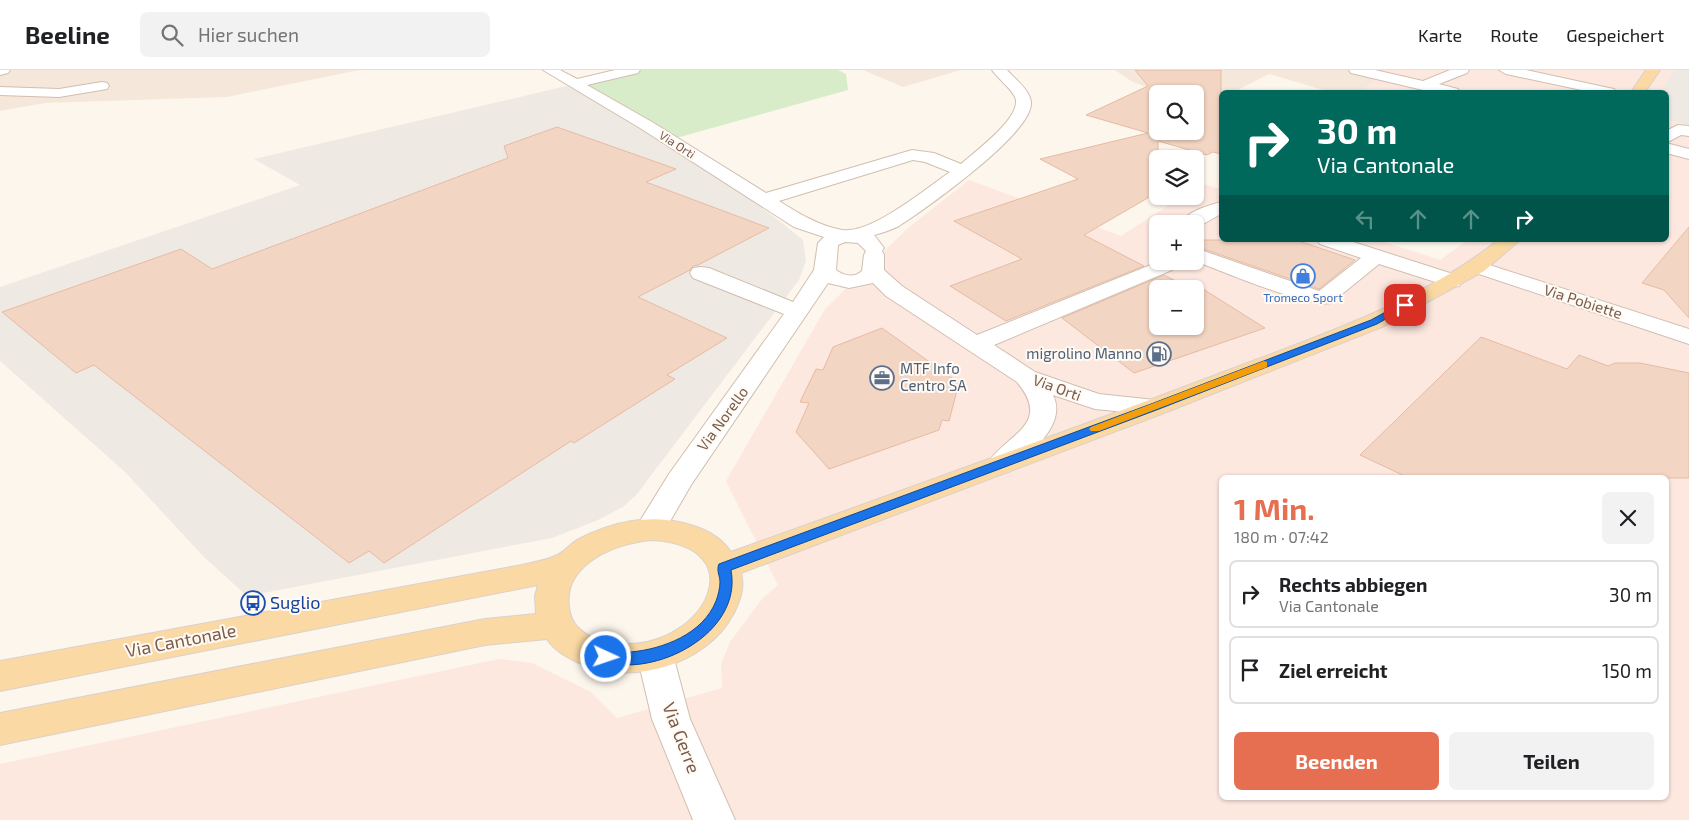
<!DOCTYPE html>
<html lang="de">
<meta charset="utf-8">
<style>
body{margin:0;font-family:"Exo 2",sans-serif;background:#f2f2f2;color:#202124;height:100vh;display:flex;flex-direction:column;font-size:19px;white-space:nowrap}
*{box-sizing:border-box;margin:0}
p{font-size:16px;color:#757577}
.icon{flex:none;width:28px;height:28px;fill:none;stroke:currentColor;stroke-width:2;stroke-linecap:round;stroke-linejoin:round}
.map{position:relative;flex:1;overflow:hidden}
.panel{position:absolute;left:1219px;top:405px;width:450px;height:325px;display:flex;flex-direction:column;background:#fff;border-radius:8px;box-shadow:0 1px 4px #0004}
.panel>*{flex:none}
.hud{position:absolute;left:1219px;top:20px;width:450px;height:152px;border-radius:8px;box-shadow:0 1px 4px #0004;background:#00695c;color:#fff;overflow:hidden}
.fabs{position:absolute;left:1149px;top:15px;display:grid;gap:10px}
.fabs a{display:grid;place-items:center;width:55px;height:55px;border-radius:8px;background:#fff;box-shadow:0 1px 4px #0004;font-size:25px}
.pin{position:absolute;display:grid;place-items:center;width:42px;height:42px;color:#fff;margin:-21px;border-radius:10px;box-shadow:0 2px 8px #0006}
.me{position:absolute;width:55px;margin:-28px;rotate:93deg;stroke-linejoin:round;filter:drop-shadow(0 0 4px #0008)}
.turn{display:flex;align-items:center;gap:18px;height:105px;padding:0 15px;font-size:22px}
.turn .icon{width:65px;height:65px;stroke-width:2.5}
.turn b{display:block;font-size:35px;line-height:42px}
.lanes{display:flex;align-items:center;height:48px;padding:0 15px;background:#0003;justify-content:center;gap:25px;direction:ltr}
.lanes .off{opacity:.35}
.round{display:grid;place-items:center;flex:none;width:52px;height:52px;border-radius:8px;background:#f2f2f2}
.summary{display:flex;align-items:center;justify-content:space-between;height:85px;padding:0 15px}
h1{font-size:30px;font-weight:700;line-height:38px;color:#e76f51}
.button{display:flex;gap:10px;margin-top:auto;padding:10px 15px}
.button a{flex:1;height:58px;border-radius:8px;background:#e76f51;color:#fff;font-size:20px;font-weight:700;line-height:58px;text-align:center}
.button a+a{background:#f2f2f2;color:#202124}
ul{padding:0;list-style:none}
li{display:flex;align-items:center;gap:15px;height:68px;margin:0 10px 8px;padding:0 5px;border:2px solid #e0e0e0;border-radius:8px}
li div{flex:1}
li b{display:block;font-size:19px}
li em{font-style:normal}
header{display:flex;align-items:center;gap:30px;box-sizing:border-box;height:70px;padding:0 25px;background:#fff;border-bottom:1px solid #e0e0e0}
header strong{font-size:24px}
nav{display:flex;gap:28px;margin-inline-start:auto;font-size:18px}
.search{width:350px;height:45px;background:#f2f2f2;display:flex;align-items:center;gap:12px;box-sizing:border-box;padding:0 18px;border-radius:8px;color:#757577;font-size:19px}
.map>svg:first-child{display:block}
.residential{fill:#f5e8da}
.commercial{fill:#fde8e0;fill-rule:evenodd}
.industrial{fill:#efe9e4}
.green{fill:#d8ecc9}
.building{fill:#f3d5c3;stroke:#e6bba3;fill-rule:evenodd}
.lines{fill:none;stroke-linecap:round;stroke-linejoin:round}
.minor-casing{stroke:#d1beb0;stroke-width:2}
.major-casing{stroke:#dad1cd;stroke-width:2}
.minor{fill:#fff;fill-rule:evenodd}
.major{fill:#fbd9a5;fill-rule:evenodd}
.route{fill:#1a73e8;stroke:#114b97}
.slow{fill:#f59e0b}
.labels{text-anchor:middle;stroke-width:4;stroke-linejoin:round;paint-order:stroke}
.far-street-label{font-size:12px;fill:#7a5c4d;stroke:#fffaf3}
.far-shop-label{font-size:12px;fill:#366cbe;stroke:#fffaf3}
.street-label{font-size:15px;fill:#7a5c4d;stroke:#fffaf3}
.service-label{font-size:15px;fill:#4e5e75;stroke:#fffaf3;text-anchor:end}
.near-transit-label{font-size:18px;fill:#164399;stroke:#fffaf3;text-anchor:start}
.near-street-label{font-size:18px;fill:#7a5c4d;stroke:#fffaf3}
</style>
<header>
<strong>Beeline</strong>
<div class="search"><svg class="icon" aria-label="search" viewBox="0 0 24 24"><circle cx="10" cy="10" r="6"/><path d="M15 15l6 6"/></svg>Hier suchen</div>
<nav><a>Karte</a><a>Route</a><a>Gespeichert</a></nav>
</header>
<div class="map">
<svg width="1689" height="750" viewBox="0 0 1689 750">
<rect width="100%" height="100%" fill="#fdf6ec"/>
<!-- residential -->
<path class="residential" d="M0,0H359L227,27L45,33L0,41Z
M863,0H961L903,17Z
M1115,0H1372L1386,4L1359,22H1330L1269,4L1234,22H1221V29L1212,34L1195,24H1176L1146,17L1131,11Z"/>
<!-- commercial -->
<path class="commercial" d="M1372,0H1674L1661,22H1359L1386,4Z
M1666,50L1689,55V750H0V694L499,589L532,593L591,622L617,648L722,618L721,594L730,572L762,529L778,515L726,411L825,239L908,158L969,110L1121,166L1183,126H1195V119L1203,114L1221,119V170H1378L1440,190L1468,170H1666ZM1158,154H1195V191H1158ZM1158,219H1195V256H1158ZM1221,408H1666V728H1221Z"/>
<!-- industrial -->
<path class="industrial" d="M1674,0H1689V55L1666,50V22H1661Z
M575,14L669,70L778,150L803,170L806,191L799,210L637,424L623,437L598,450L552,468L247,526L204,487L125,402L0,291V217L300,115L254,89Z"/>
<!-- green -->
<path class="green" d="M633,0H838L846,4L848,20L669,70L575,14Z"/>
<!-- building -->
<path class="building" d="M1135,0H1221V84L1213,82L1207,85L1158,71V122L1084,165L1144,196L1006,251L950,216L1022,189L954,151L1078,109L1040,89L1148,63L1086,45L1148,16ZM1158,24H1195V61H1158Z
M557,57L676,99L646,112L769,158L698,195L693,196L690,200L638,227L727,268L667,305L675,309L574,373L571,371L384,493L369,481L349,493L94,295L76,303L2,242L181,179L212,199L508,88L504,76Z
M1689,157V248L1664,220L1642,213Z
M1195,170H1296L1355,190L1319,219L1195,176Z
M1164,205L1191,219H1158V256H1195V214L1265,258L1134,303L1062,248Z
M882,258L959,313L949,351L942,350L939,360L829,399L796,362L809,333L800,332L816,299L823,300L833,277Z
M1481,267L1567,299L1579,285L1608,296L1615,293H1640L1689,303V408H1409L1360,385Z"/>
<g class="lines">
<!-- minor casing -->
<g class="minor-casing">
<path id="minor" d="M0,0H10L8,3L0,5Z
M543,0H560L577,9L615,0H640L638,3L587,15L652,52L766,123L912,80L934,83L961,94C973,83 1024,46 1015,27C1010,17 998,9 992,0H1007C1014,8 1031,21 1031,33C1032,64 925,139 899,156C891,160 882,163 874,165L884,178L882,181L884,185V200L902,216L977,265L1158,192H1172L1176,196L1172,200L994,275L1035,302L1099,324L1164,331L1168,337L1164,343L1155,345L1095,339L1053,325C1065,349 1042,372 1025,388C1021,392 1015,398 1010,401C1003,404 998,402 991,400L987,394C1006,364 1053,355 1017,312L886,226L873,213L849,218L828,213L691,415L661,467L650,470L639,467L635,459L669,404L784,244L693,208L690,203L693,198L701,197L709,198L793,232L814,200L818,173L824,167L794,157L640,58ZM913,90L925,92L950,102C925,119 872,164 842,160C819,156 798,143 779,131ZM845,172L858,173L866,181L864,185L862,201C854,208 844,206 836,200L838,175Z
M1349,0H1375L1423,11L1450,0H1469L1467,3L1439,14L1458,19L1460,22L1423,20L1351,3Z
M1499,0H1526L1609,18L1614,19L1616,22H1591L1506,4Z
M102,12L107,13L109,16L107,19L59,27L0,25V17L59,19Z
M1678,55L1689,56V66L1681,65L1666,73V61Z
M1666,73L1689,79V89L1666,83Z
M1221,132V144L1196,158L1195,154H1179C1188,141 1207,136 1221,132Z
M1317,170H1347L1459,206L1462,211L1459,216L1451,217L1379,194L1331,233C1308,238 1222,201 1195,191V178L1319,221L1361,188L1320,174Z
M1477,191L1689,259V274L1470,201L1466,197L1470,193Z
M655,571L667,575L673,585L690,649L735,750H693L652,649L637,585L643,575Z"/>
</g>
<!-- major casing -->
<g class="major-casing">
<path id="major" d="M1646,0H1660L1645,22H1631Z
M1498,170H1520L1484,201L1382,257L1164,343L741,503C745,518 740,530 734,543C706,596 630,617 577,592C565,586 554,580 547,569L485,575L0,675V643L485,549L536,544L535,526L538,515L0,621V591L522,495C533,492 545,491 555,486C563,483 569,475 577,470C610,452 650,443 687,454C705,459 720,466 731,482C892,424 1053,367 1213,306C1309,269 1417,235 1498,170ZM653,470C755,477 705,575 626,574C616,574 606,574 597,570C581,562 571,555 569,537C563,493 618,472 653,470Z"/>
</g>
<!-- minor -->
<use href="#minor" class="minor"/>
<!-- major -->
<use href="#major" class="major"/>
</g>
<!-- route -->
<path class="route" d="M1402,233H1408L1410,235L1377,254L1159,339L731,500C743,563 655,609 601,591L598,587L601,583C611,579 621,583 631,582C663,579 703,564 716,531C718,526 720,518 720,512C720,506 716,500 719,494L1151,334L1371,250Z"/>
<!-- slow -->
<path class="slow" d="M1264,291L1267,292V297L1099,361H1091L1089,359L1091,357Z"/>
<!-- icons -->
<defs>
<g id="shop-ring" transform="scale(1.25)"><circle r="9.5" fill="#fffaf3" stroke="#3f7fe0" stroke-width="1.5"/><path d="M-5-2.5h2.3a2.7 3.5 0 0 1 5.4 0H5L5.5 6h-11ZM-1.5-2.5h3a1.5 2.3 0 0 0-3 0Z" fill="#3f7fe0"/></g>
<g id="fuel-ring" transform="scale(1.25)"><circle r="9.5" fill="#fffaf3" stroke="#5c6f8a" stroke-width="1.5"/><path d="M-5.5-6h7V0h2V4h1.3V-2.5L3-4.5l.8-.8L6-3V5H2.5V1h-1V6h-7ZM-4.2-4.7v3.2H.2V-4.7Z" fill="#5c6f8a"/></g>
<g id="office-ring" transform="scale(1.25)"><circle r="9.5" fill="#fffaf3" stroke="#5c6f8a" stroke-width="1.5"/><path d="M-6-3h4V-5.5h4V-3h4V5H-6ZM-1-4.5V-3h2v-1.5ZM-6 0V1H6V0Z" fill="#5c6f8a"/></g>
<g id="bus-ring" transform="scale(1.25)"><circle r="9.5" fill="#fffaf3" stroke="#1a4fb4" stroke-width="1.5"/><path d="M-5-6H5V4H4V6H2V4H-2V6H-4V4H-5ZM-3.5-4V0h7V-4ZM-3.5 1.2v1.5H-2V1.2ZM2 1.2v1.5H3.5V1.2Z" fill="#1a4fb4"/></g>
</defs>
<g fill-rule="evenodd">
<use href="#shop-ring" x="1303" y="206"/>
<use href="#fuel-ring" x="1159" y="284"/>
<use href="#office-ring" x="882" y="308"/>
<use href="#bus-ring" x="253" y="533"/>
</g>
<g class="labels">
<!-- far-street labels -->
<g class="far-street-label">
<text transform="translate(677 75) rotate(33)" y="4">Via Orti</text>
</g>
<!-- far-shop labels -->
<g class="far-shop-label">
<text x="1303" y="232">Tromeco Sport</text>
</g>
<!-- street labels -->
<g class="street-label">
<text transform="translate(1583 232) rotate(18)" y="5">Via Pobiette</text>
<text transform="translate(1057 318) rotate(20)" y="5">Via Orti</text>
<text transform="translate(723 349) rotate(-54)" y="5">Via Norello</text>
</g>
<!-- service labels -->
<g class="service-label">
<text x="1142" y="289">migrolino Manno</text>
<text x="900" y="304" text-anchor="start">MTF Info<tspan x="900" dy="17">Centro SA</tspan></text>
</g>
<!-- near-transit labels -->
<g class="near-transit-label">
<text x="270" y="539">Suglio</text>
</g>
<!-- near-street labels -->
<g class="near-street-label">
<text transform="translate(181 571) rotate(-11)" y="6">Via Cantonale</text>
<text transform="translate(681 668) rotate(69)" y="6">Via Gerre</text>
</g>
</g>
</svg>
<div class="fabs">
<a><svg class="icon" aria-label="search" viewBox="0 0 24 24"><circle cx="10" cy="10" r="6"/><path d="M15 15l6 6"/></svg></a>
<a><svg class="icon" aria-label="layers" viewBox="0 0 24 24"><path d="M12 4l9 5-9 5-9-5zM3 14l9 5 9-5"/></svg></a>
<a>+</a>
<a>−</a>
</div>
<div class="pin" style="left:1405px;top:235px;background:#d93025"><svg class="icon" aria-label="arrive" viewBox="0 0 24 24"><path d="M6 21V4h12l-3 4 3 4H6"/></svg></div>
<svg class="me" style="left:606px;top:587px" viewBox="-20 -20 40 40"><circle r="17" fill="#1a73e8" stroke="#fff" stroke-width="3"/><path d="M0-11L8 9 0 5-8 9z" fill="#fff"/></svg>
<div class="hud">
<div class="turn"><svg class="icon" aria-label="right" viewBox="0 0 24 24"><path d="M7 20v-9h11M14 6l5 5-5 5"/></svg><div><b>30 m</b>Via Cantonale</div></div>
<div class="lanes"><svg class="icon off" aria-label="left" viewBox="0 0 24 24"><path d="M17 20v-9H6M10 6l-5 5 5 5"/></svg><svg class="icon off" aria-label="ahead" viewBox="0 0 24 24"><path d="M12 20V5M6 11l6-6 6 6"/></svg><svg class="icon off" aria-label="ahead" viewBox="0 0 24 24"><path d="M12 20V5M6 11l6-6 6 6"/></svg><svg class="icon" aria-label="right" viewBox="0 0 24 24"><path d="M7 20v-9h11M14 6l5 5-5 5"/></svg></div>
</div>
<section class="panel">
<div class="summary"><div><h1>1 Min.</h1><p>180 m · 07:42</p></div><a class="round"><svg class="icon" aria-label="close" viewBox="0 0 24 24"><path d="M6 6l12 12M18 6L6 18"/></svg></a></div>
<ul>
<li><svg class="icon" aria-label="right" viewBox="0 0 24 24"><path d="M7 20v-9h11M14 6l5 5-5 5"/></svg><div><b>Rechts abbiegen</b><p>Via Cantonale</p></div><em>30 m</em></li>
<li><svg class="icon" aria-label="arrive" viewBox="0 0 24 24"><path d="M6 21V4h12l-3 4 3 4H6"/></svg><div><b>Ziel erreicht</b></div><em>150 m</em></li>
</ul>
<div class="button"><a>Beenden</a><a>Teilen</a></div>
</section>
</div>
